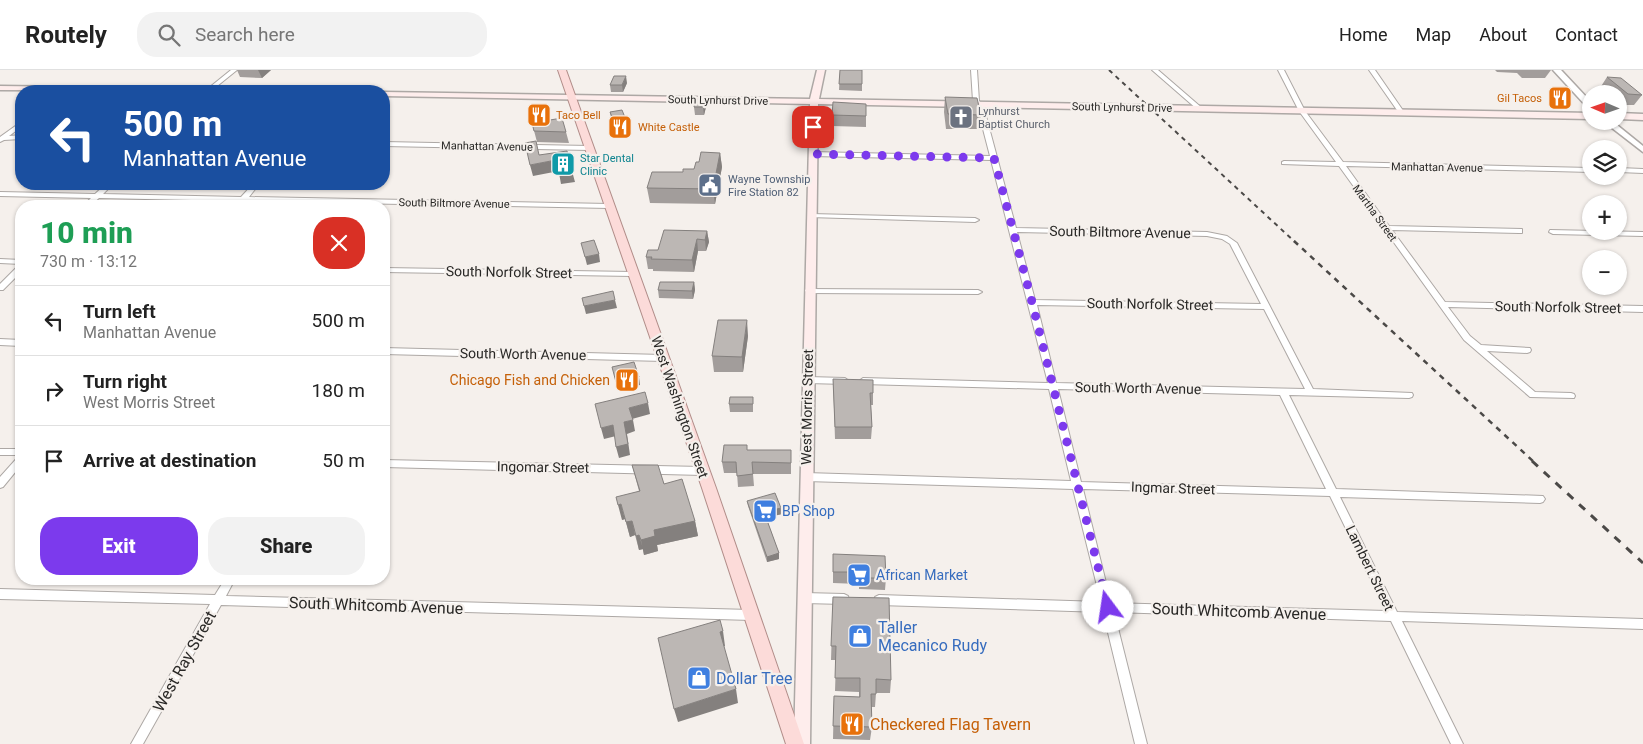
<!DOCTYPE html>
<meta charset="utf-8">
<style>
body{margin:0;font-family:Roboto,sans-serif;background:#f2f2f2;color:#222;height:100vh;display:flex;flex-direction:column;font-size:19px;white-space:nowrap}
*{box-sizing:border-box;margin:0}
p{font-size:16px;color:#767676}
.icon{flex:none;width:28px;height:28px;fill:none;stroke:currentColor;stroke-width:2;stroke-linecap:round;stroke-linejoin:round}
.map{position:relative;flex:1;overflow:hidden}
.sheet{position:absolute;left:15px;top:130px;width:375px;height:385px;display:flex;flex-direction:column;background:#fff;border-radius:20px;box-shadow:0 1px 4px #0004}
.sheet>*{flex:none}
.guide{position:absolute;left:15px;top:15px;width:375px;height:105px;border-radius:20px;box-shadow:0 1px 4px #0004;background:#1a4fa0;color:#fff;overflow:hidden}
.needle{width:32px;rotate:272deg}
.fabs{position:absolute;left:1582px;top:15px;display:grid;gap:10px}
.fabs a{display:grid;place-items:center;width:45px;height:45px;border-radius:50%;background:#fff;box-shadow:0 1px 4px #0004;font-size:25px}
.pin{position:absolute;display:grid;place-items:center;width:42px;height:42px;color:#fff;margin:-21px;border-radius:10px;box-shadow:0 2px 8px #0006}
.me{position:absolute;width:55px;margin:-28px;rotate:346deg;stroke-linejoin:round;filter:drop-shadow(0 0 4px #0008)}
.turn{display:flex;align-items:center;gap:18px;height:105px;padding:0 25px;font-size:22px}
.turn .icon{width:65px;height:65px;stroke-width:2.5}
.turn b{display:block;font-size:35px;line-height:42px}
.round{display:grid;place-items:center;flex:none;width:52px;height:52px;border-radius:20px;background:#f2f2f2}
.head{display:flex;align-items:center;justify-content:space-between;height:85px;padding:0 25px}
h1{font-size:30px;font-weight:800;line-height:38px;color:#1e9e55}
.action{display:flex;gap:10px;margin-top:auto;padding:10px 25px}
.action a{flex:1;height:58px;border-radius:20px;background:#7c3aed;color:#fff;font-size:20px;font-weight:800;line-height:58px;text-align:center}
.action a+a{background:#f2f2f2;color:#222}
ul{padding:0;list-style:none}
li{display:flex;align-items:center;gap:15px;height:70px;padding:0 25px;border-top:1px solid #e0e0e0}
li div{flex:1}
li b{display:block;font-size:19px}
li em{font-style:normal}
header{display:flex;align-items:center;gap:30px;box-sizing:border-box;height:70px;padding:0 25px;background:#fff;border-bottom:1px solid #e0e0e0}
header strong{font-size:24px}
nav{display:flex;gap:28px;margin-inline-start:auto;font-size:18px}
.search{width:350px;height:45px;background:#f2f2f2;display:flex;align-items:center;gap:12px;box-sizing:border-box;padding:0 18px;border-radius:20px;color:#767676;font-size:19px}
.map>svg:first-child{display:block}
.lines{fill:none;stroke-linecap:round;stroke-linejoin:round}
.minor-casing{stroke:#ada8a5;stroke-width:2}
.tertiary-casing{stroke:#ada8a5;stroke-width:3}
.secondary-casing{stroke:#ada8a5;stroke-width:3}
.primary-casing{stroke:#b18d89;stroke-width:2}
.minor{fill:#fff;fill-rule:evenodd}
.tertiary{fill:#fff;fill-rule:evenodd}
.secondary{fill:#feedec;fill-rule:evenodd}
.primary{fill:#fcdbd9;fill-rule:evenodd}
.rail-far2{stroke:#4b4947;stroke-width:2;stroke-dasharray:4.5 4.5;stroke-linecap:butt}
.rail-far1{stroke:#4b4947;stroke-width:2.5;stroke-dasharray:5.5 5.5;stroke-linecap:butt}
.rail{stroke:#4b4947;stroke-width:3;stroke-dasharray:8 8;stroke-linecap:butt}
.wall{fill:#a29d9b}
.shaded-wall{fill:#84807e}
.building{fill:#bcb7b4;stroke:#84807e}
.route{stroke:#7c3aed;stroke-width:9;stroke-dasharray:0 16.2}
.labels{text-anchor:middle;stroke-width:4.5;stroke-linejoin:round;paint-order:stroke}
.far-food-label{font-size:11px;fill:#c56008;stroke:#f5f0ec;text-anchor:start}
.far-street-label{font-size:11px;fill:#292826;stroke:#f5f0ec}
.far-worship-label{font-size:11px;fill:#5b616d;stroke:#f5f0ec;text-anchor:start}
.far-culture-label{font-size:11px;fill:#0d838f;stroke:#f5f0ec;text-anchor:start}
.far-service-label{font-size:11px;fill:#4e5e75;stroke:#f5f0ec;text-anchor:start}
.street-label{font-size:14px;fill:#292826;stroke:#f5f0ec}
.food-label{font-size:14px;fill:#c56008;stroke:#f5f0ec;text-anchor:end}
.shop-label{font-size:14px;fill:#366cbe;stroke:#f5f0ec;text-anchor:start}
.near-street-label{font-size:16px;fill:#292826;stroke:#f5f0ec}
.near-shop-label{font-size:16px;fill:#366cbe;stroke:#f5f0ec;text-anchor:start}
.near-food-label{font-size:16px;fill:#c56008;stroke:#f5f0ec;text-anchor:start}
</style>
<header>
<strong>Routely</strong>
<div class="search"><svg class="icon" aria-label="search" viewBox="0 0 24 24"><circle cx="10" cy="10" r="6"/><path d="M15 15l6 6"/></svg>Search here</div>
<nav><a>Home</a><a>Map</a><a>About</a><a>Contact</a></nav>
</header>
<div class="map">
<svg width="1643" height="674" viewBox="0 0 1643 674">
<rect width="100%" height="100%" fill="#f5f0ec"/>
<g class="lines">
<!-- minor casing -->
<g class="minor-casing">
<path id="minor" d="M231,0H237L211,21H205Z
M971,0H977L979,31L983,35L1016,158L1207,162L1227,166L1237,173L1313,319L1412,323L1413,325L1412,327L1409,328L1289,325L1336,419L1543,426L1545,429L1543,432L1540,433L1340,427L1397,542L1643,549V559L1402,551L1463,674H1451L1391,551L1114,542L1147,674H1135L1103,542L879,535L875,533L874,530L875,527L879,525L1101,532L1073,419L806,411L803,410L801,407L803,404L806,403L1071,411L1049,319L863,314L859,311L863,308L1048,313L991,90L812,86L809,84L812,82L990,86L977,36L973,31ZM1017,162L1207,166L1222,169L1230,174L1261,234L1035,230ZM1037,235L1264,239L1305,319L1056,313ZM1058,319L1280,325L1326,419L1081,412ZM1083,419L1330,426L1386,541L1111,533Z
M1152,0H1158L1202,38V40H1198Z
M1278,0H1284L1305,41L1343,92L1591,98V102L1346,96L1389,156L1522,159V163H1519L1392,160L1445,232L1643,236V242L1448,237L1470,266L1481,275L1530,278L1531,280L1530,282L1527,283L1487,281L1535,322L1571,323L1574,324L1575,326L1574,328L1530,327L1464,270L1339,96L1282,94V92L1284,91L1336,92L1299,41Z
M1369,0H1375L1404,42L1403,43H1399Z
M21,52V57L9,66L21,65V69L4,70L0,72V67Z
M384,72L590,76L593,78L590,80L384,76Z
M1619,98L1643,99V103L1619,102Z
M106,114H113L103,124L241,127L253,114H259L249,127L609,134L612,136L609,138L245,131L240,136H234L238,131L99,128L90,136H83L91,128L0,126V122L95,124Z
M811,144L975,148L979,150L975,152L809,147V145Z
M1550,160L1643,162V166L1553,164L1549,162Z
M0,189L21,190V194L0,193Z
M18,196H21V202L3,220H0V214Z
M384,198L633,202L637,204L633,206L384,202Z
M806,219L978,220L982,222L978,224L809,223L805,221Z
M0,269L21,270V276L0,275Z
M384,278L663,285L667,288L663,291L384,284Z
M808,307L845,308L849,311L845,314L808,313L804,310Z
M0,379H21V385H0Z
M21,386V395L3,417L0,418V407L18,387Z
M384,390L702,397L705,398L707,401L705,404L702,405L384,397Z
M225,509H235L226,526L751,540L755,542L756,545L755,548L751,550L221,535L143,674H131L210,534L0,529V519L215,525Z
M804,523L844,524L848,526L849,529L848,532L844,534L804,533L800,531L799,528L800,525Z"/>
</g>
<!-- tertiary casing -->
<g class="tertiary-casing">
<path id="tertiary" d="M1553,0H1561L1591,32V38H1588Z
M1603,51H1612L1643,76V82Z"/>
</g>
<!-- secondary casing -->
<g class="secondary-casing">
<path id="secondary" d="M817,0H825L819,29L1591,43V49L818,34L810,674H794L810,34L384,26V22L810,29Z
M0,16L222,19L226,21L0,20Z
M1619,43L1643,44V50L1619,49Z"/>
</g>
<!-- primary casing -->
<g class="primary-casing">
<path id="primary" d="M558,0H566L716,418L804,674H786L702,418Z"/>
</g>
<!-- minor -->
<use href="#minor" class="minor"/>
<!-- tertiary -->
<use href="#tertiary" class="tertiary"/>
<!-- secondary -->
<use href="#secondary" class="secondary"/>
<!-- primary -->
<use href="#primary" class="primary"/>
<!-- rail-far2 -->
<path class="rail-far2" d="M1109,0L1295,172"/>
<!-- rail-far1 -->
<path class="rail-far1" d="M1294,171L1534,392"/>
<!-- rail -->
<path class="rail" d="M1532,391L1643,493"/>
</g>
<!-- wall -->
<path class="wall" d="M237,0H271L262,8L240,7Z
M840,0H862V21L839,20Z
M1495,0H1551L1545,8H1522L1517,3L1497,2Z
M1607,7L1642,25L1634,35H1621L1619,34V24H1607L1600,18Z
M627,13L623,22H611L610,15Z
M945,27L981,45L979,59H946L944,42Z
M866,34V57L832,56V45Z
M694,37H706L704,45H695Z
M610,42L626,50L628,61L616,63L612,53Z
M532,53L566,62L569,73L537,72Z
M720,83L722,97L715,134L650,133L647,118L683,102L694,99L699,92Z
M707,161L709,172L706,181H698L694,202L653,201V199H648L646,187L658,180Z
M694,212L695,220L693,229L659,228L658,220Z
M748,266L743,302H714L712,286Z
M833,309L873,323V335H871L872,357L871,369H835Z
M753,327V342H730L729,334Z
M748,380H791V404H753L754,416L738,417L737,403H724L722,392Z
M632,395L664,414L695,451L698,466L657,475L658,481L644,485L643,479L639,480L635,465L630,467L625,449L622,450L639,421Z
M747,431L781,438L782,444L766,448L779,483V489L767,492L748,436Z
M833,484L886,508L885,520L859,519V514L833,513Z
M833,527L891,610L890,623H876L875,637H871L872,657L870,670L833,669L834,626L859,627V622L835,621L836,590H831Z"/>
<!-- shaded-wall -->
<path class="shaded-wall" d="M258,0H271L262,8Z
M626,6L627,13L623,22L622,15Z
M705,30L706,37L704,45L703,37Z
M626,50L628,61L616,63L614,52Z
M720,83L722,97L715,134L713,119Z
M556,90L559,101L533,106L530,95Z
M572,101L575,112L561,114L559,103Z
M707,161L709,172L706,181L705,170Z
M697,169L698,181L694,202L692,190Z
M599,184L600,192L587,195L585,187Z
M694,212L695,220L693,229L692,221Z
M615,230L617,238L586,244L584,236Z
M747,250L748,266L743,302L742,287Z
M639,307L640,315L618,320L616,312Z
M648,333L650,344L632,349L629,338Z
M633,350L635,361L627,364L630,385L619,388L616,377L624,352Z
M613,355L616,366L604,369L601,358Z
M621,434L625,449L622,450L618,435Z
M781,438L782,444L764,448V442Z
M632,451L635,465L630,467L626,452Z
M695,451L698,466L657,475L658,481L644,485L641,470L654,460Z
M639,465L643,479L639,480L636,466Z
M779,483V489L767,492V487Z
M723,561L725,576L722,577L720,562Z
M736,619L738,633L678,652L674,639Z"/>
<!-- building -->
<path class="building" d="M840,0H862V14H839Z
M614,6H626L622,15H610Z
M1607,7L1621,8L1642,25L1628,24Z
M945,27L977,28L981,45L948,44Z
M696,29L705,30L703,37H694Z
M833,32L866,34V46L832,45Z
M622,40L626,50L614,52L610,42Z
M562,48L566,62L534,61L532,53Z
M536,71L539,85L567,81L572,101L559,103L556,90L530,95L525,73Z
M701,82L720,83L713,119L647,118L652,102H683V99H694L696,92H699Z
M664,160L707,161L705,170L697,169L692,190L651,189L652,187H646L648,180H658Z
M594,170L599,184L585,187L581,173Z
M660,212H694L692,221L658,220Z
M613,221L615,230L584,236L582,228Z
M718,250H747L742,287L712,286Z
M634,292L639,307L616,312L612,297Z
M833,309L873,310V323H870L872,357H835Z
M645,322L648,333L629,338L633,350L624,352L628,374L616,377L613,355L601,358L595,334Z
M730,327H753V334H729Z
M724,375H747V380H791V393L752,392L753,404L737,406L736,392H722Z
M632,395H658L664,414L682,409L695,451L654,460L655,466L641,470L639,465L636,466L632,451L626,452L621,434L618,435L616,427L640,421Z
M775,423L781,438L764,442L779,483L767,487L747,431Z
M833,484L885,486L886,508H860V502H833Z
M833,527L889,528L891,610L876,609V624H871L872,657L833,656L834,626L860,627V608H835L836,576H831Z
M720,550L723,561L720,562L736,619L674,639L658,568Z"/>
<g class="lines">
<!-- route -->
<path class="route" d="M813,57L812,84L994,88L1032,232L1108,537"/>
</g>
<!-- icons -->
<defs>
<g id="restaurant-square" transform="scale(1.25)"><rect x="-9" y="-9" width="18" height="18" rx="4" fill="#e8710a" stroke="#f5f0ec"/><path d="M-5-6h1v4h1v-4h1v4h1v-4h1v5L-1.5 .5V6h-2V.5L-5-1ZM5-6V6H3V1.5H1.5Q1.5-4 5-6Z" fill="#fff"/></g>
<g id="church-square" transform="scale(1.25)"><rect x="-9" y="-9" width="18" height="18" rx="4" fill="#6b7280" stroke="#f5f0ec"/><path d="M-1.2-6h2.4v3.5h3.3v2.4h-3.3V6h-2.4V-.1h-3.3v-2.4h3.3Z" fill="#fff"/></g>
<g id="building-square" transform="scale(1.25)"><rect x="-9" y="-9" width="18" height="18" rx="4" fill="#0f9aa8" stroke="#f5f0ec"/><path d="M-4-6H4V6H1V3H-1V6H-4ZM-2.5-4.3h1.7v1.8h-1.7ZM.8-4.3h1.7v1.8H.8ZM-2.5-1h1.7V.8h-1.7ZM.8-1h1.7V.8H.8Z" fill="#fff"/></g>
<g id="civic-square" transform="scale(1.25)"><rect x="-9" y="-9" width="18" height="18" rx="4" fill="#5c6f8a" stroke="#f5f0ec"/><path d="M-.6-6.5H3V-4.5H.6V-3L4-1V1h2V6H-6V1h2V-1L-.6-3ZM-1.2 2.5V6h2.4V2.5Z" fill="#fff"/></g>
<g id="supermarket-square" transform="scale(1.25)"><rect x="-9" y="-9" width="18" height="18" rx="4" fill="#3f7fe0" stroke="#f5f0ec"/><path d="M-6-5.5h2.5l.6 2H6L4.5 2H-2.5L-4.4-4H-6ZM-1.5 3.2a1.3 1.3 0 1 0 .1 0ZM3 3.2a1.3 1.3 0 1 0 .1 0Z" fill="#fff"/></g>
<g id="shop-square" transform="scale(1.25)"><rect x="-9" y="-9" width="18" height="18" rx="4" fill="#3f7fe0" stroke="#f5f0ec"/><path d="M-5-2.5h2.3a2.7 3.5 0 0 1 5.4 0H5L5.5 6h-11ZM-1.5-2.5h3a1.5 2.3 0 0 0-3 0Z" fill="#fff"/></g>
</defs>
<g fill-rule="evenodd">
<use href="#restaurant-square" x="1560" y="28"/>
<use href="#restaurant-square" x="539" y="45"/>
<use href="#church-square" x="961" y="47"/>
<use href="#restaurant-square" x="620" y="57"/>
<use href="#building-square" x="563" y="94"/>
<use href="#civic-square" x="710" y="115"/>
<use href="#restaurant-square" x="627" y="310"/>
<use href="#supermarket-square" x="765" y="441"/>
<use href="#supermarket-square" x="859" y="505"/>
<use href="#shop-square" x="860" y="566"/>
<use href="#shop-square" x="699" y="608"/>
<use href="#restaurant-square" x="852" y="654"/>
</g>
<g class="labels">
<!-- far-food labels -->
<g class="far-food-label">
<text x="1542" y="32" text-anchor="end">Gil Tacos</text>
<text x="556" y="49">Taco Bell</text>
<text x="638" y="61">White Castle</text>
</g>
<!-- far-street labels -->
<g class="far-street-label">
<text transform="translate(718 30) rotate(1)" y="4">South Lynhurst Drive</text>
<text transform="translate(1122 37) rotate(1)" y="4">South Lynhurst Drive</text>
<text transform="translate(487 76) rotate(1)" y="4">Manhattan Avenue</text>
<text transform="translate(1437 97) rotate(1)" y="4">Manhattan Avenue</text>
<text transform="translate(454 133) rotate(1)" y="4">South Biltmore Avenue</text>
<text transform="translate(1375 143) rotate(54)" y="4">Martha Street</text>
</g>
<!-- far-worship labels -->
<g class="far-worship-label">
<text x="978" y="45">Lynhurst<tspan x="978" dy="13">Baptist Church</tspan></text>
</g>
<!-- far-culture labels -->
<g class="far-culture-label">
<text x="580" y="92">Star Dental<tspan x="580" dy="13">Clinic</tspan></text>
</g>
<!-- far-service labels -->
<g class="far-service-label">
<text x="728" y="113">Wayne Township<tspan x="728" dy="13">Fire Station 82</tspan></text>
</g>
<!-- street labels -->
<g class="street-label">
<text transform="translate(1120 162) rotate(1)" y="5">South Biltmore Avenue</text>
<text transform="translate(509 202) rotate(1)" y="5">South Norfolk Street</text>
<text transform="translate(1150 234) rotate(1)" y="5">South Norfolk Street</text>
<text transform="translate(1558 237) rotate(1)" y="5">South Norfolk Street</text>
<text transform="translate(523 284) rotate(1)" y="5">South Worth Avenue</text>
<text transform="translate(1138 318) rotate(1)" y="5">South Worth Avenue</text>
<text transform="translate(680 337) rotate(71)" y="5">West Washington Street</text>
<text transform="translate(807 337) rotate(-89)" y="5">West Morris Street</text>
<text transform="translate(543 397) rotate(1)" y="5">Ingomar Street</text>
<text transform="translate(1173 418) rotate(2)" y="5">Ingmar Street</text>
<text transform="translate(1370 498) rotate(64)" y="5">Lambert Street</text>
</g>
<!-- food labels -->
<g class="food-label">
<text x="610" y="315">Chicago Fish and Chicken</text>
</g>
<!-- shop labels -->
<g class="shop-label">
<text x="782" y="446">BP Shop</text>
<text x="876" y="510">African Market</text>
</g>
<!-- near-street labels -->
<g class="near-street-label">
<text transform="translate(376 535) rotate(2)" y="6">South Whitcomb Avenue</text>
<text transform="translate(1239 541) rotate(2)" y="6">South Whitcomb Avenue</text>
<text transform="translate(184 591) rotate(-61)" y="6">West Ray Street</text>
</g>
<!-- near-shop labels -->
<g class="near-shop-label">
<text x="878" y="563">Taller<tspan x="878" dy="18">Mecanico Rudy</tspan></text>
<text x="716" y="614">Dollar Tree</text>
</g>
<!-- near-food labels -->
<g class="near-food-label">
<text x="870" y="660">Checkered Flag Tavern</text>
</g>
</g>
</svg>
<div class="fabs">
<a><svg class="needle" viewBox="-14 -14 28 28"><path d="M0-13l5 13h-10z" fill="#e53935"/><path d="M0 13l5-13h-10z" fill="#767676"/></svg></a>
<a><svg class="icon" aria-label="layers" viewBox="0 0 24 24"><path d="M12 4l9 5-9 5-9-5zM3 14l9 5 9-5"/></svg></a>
<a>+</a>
<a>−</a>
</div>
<div class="pin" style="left:813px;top:57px;background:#d93025"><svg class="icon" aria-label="arrive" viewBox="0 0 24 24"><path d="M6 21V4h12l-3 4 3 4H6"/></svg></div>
<svg class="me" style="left:1108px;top:537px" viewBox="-20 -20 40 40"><circle r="19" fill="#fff"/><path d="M0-13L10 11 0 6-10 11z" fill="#7c3aed"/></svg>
<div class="guide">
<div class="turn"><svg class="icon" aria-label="left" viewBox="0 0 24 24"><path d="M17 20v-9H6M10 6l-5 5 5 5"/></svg><div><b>500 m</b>Manhattan Avenue</div></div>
</div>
<section class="sheet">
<div class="head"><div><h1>10 min</h1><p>730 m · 13:12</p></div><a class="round" style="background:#d93025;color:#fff"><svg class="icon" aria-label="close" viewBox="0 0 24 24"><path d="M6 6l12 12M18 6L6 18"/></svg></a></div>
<ul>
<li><svg class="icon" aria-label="left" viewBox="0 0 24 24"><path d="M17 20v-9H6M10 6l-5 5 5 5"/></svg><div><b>Turn left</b><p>Manhattan Avenue</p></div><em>500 m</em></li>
<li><svg class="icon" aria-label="right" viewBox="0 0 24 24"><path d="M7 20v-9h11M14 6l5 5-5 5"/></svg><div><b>Turn right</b><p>West Morris Street</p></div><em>180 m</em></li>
<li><svg class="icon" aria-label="arrive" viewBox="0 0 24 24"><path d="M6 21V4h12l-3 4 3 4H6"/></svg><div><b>Arrive at destination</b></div><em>50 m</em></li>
</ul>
<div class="action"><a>Exit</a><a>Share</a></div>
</section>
</div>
